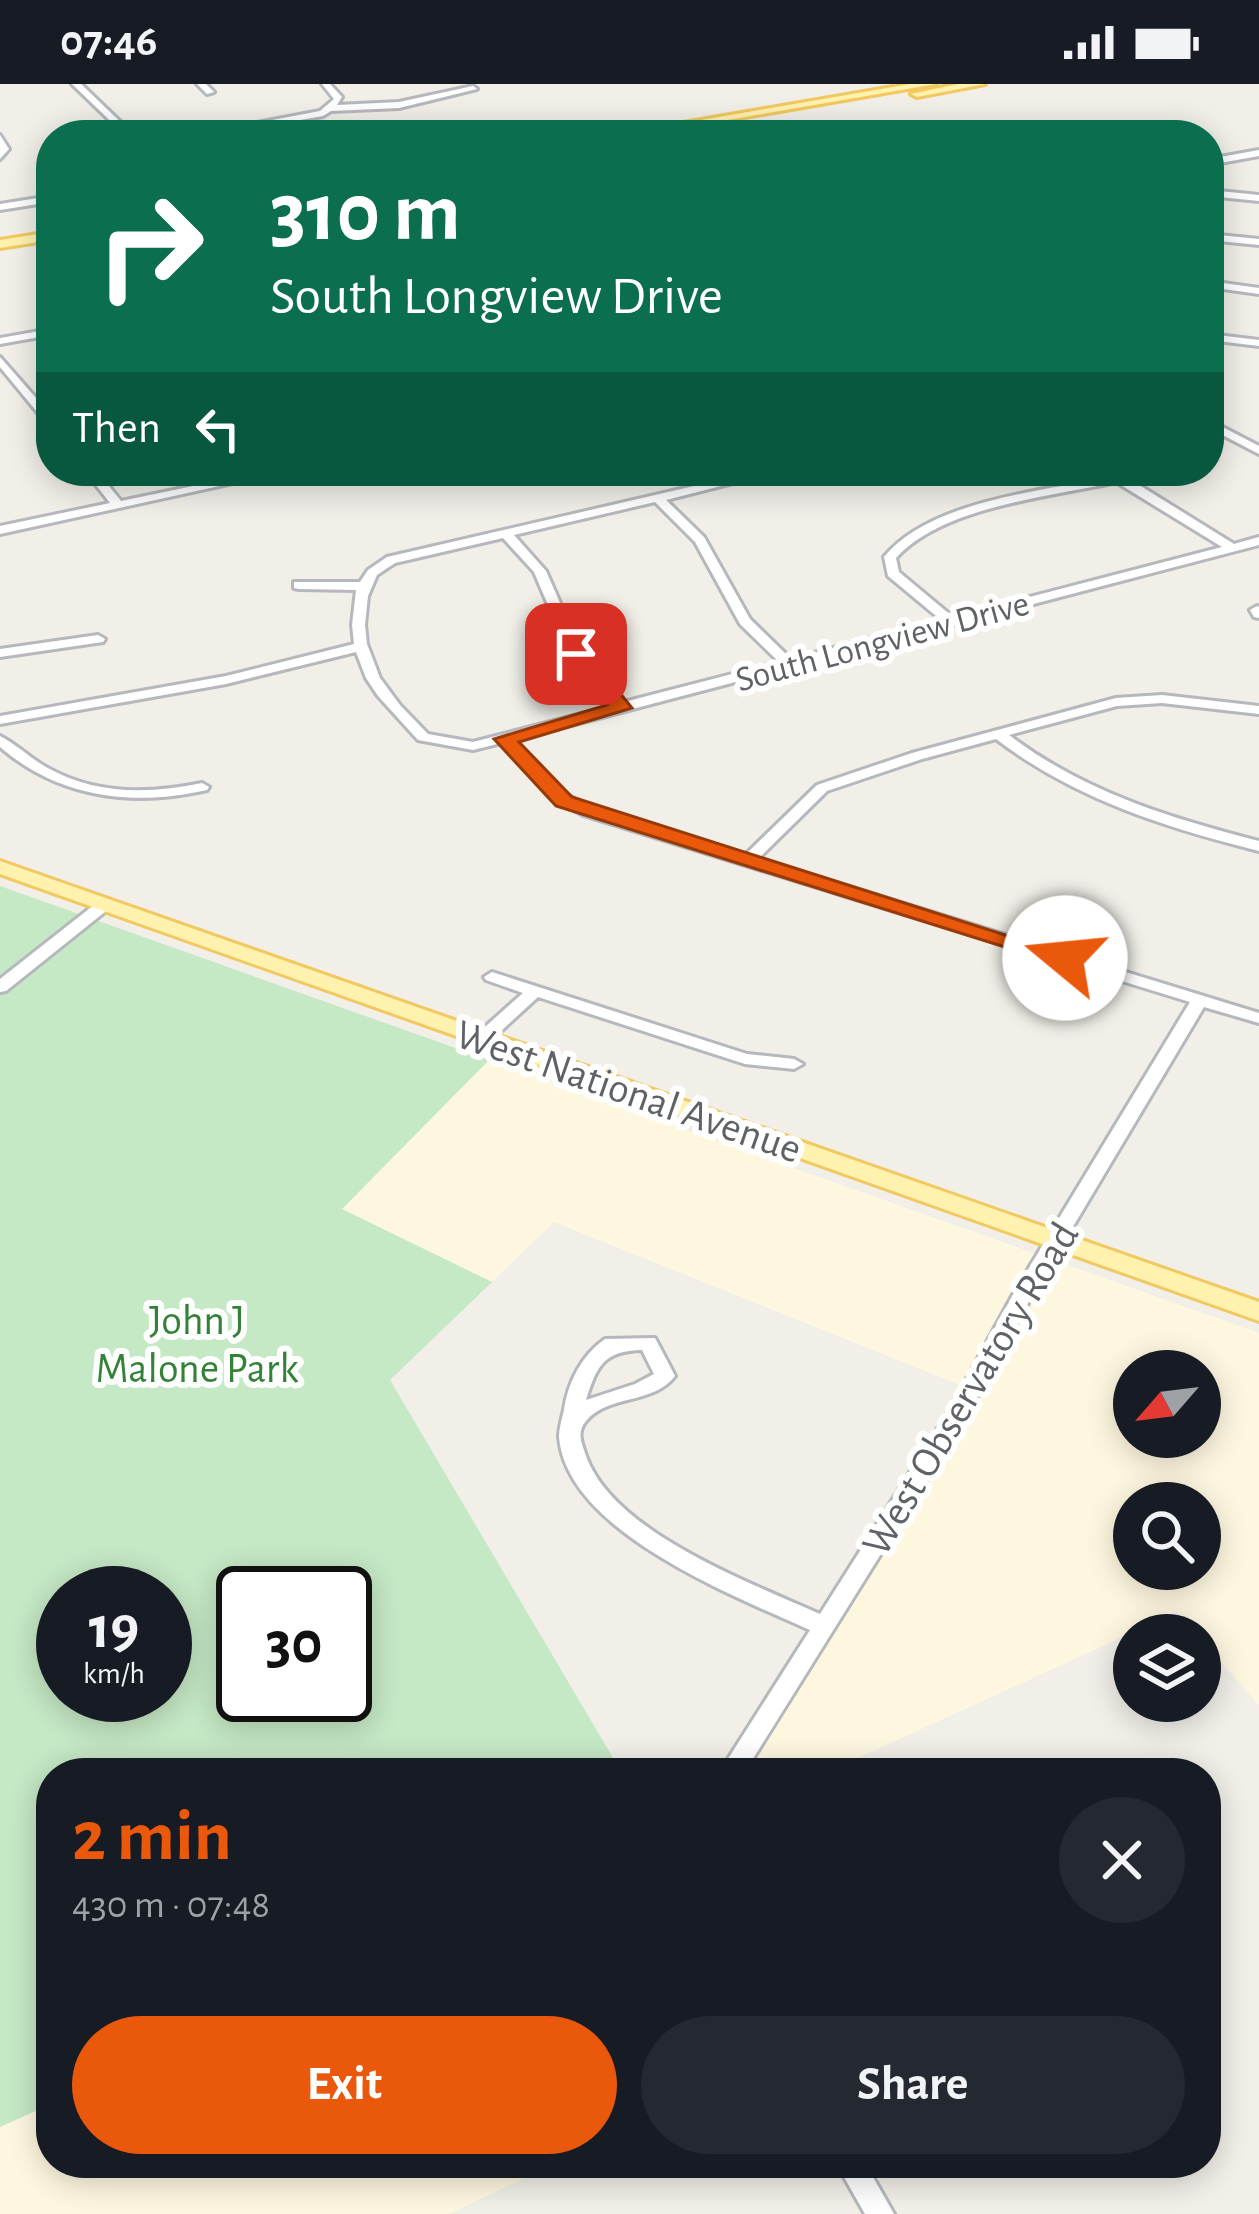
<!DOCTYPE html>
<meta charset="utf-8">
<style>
body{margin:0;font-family:"Alegreya Sans",sans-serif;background:#242831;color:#f1f3f6;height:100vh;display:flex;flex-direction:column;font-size:45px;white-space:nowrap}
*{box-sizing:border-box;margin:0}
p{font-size:39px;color:#9ea1a6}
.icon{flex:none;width:66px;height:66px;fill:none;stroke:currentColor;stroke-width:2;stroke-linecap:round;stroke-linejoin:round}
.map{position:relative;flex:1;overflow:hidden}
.drawer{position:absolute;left:36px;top:1674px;width:1185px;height:420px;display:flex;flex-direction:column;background:#171b24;border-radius:48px;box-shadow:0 6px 30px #0003}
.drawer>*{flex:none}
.hud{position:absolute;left:36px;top:36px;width:1188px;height:366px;border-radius:48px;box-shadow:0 6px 30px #0003;background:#0b6e4f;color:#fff;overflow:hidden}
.needle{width:78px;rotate:242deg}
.controls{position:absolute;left:1113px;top:1266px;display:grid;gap:24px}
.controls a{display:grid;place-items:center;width:108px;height:108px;border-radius:50%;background:#171b24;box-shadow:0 6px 30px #0003;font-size:60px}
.speed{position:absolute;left:36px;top:1482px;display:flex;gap:24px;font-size:60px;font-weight:700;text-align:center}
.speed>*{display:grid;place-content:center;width:156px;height:156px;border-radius:50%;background:#171b24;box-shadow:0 6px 30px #0003;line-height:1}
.speed small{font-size:30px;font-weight:400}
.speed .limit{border:6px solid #111;border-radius:18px;background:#fff;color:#111}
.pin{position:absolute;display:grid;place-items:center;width:102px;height:102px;color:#fff;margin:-51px;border-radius:24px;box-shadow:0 6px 18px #0006}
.me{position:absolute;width:132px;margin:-66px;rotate:287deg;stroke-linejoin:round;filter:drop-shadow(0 0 9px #0008)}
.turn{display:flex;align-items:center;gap:42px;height:252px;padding:0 36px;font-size:54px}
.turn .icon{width:156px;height:156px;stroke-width:2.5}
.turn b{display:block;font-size:84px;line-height:102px}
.then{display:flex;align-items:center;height:114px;padding:0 36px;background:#0003;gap:24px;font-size:45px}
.round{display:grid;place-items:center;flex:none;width:126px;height:126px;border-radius:63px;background:#242831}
.headline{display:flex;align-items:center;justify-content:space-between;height:204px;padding:0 36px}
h1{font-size:72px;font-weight:700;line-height:90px;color:#ea580c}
.cta{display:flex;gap:24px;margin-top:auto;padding:24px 36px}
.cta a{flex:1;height:138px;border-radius:72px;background:#ea580c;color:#fff;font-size:48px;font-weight:700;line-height:138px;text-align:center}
.cta a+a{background:#242831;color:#f1f3f6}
.status{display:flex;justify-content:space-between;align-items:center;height:84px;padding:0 60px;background:#171b24;direction:ltr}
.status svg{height:33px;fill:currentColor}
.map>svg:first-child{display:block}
.commercial{fill:#fef7e0;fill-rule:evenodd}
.green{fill:#c5e8c5;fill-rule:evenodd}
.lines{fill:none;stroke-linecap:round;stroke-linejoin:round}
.minor-casing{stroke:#b5b8bc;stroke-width:6}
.major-casing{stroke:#f2c960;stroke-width:6}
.minor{fill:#fff;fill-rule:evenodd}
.major{fill:#fff2af;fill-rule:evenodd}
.route{fill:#ea580c;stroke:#983908;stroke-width:3}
.labels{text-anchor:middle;stroke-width:12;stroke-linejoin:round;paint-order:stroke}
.far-street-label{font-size:36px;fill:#5f6368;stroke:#fff}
.street-label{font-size:42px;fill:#5f6368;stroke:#fff}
.park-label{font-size:42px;fill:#348238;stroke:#fff}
</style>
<div class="status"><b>07:46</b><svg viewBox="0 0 49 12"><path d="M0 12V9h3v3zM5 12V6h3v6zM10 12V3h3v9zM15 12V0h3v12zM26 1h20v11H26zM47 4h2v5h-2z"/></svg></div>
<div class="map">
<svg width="1259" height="2130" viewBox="0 0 1259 2130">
<rect width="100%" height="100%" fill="#f1efe8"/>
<!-- commercial -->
<path class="commercial" d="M489,976L1259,1249V1621L1177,1528L825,1689H740L980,1309L554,1138L492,1198L342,1125ZM1134,1287H1200V1353H1134ZM1134,1419H1200V1485H1134Z
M51,2020V2079H556L449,2130H0V2043Z"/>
<!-- green -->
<path class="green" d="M0,802L489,976L342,1125L492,1198L390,1296L616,1679L648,1689H51V2020L0,2043ZM63,1509H165V1611H63ZM243,1509H345V1611H243Z"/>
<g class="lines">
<!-- minor casing -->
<g class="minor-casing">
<path id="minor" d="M72,0H81L134,51H125Z
M197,0H206L214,8L207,10Z
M322,0H330L342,13L337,21L399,18L473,2L477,5L399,24L331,27L323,32L213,51H194L320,27L334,15Z
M0,51L9,65L0,75Z
M1259,66V72L1209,81V75Z
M1209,106L1259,111V117L1209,112Z
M51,112V118L0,126V120Z
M1209,150L1259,155V161L1209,156Z
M1209,197L1259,204V210L1209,203Z
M51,245V251L0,260V254Z
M1209,250L1259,256V262L1209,256Z
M0,273L51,331V341L47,340L0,283Z
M1209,336L1259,362V370L1209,344Z
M85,387H97L121,417L265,387H288L0,450V442L110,419Z
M759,387H780L666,416L704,453L750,535L791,575L941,536L888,492L884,473C930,417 1039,408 1108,393L1105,390L1109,387L1123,391L1234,460L1259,453V461L514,656L559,706L593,725L745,771L817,701L912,669L1116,614L1162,611L1259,622V630L1162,619L1117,622L1009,651C1084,708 1170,734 1259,757V767C1164,743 1075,715 996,655L922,675L827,707L758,775L1259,929V939L1204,923L1034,1208L967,1332L744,1689H719L810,1546C735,1512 567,1448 559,1353C559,1345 562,1334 564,1326C568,1298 582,1271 605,1255L655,1254L675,1292C653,1321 608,1310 586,1337C576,1349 582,1359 586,1372C614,1449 749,1498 820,1530L952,1322L1015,1207L1190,918L583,731L549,712L501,659L473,666L418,656L378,612L366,594L356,568L226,600L0,640V632L226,592L354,560L352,541L356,506L299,505L294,504V498H360L368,486L387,473ZM1116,398L1222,463L953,533L899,488L896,474C943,422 1050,413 1116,398ZM655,418L695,458L740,540L779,578L624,618L582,569L546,487L514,451ZM503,454L534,488L569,570L612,622L473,658L428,650L400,621L380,594L367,560L365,541L368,512L377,491L395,479ZM642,1266L654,1290L635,1300L586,1316C597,1281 604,1267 642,1266Z
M1257,522L1259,523V534L1254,533L1250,526Z
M98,551L105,555L103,558L0,573V565Z
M0,652C16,660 30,674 46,683C95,711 149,710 202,699L209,703L207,706C133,723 59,714 0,663Z
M105,815L111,817L113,820L111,823L6,907L0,908V895L99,817Z
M492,888L747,970L794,975L803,980L794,985L745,980L538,913L489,958H477L475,954L477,950L523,909L486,896L484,893Z
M836,2079H865L894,2130H865Z"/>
</g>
<!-- major casing -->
<g class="major-casing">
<path id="major" d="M910,0H936L641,51H614Z
M958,0H985L917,13L911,10Z
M51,148V156L0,164V156Z
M0,777L1259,1218V1237L0,790Z"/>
</g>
<!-- minor -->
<use href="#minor" class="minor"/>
<!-- major -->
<use href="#major" class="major"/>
</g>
<!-- route -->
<path class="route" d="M569,565H584L632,624L519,658L572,713L1077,874L1065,882L1056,879L556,722L494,655L607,621L566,570Z"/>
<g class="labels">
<!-- far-street labels -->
<g class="far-street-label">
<text transform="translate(882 556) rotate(-15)" y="13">South Longview Drive</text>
</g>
<!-- street labels -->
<g class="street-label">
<text transform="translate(629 1006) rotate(19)" y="15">West National Avenue</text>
<text transform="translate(969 1304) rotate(-59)" y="15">West Observatory Road</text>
</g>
<!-- park labels -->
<g class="park-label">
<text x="197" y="1250">John J<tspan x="197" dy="48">Malone Park</tspan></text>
</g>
</g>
</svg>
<div class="controls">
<a><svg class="needle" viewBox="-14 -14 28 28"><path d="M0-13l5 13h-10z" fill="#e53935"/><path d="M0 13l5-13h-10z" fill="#9ea1a6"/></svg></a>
<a><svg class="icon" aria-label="search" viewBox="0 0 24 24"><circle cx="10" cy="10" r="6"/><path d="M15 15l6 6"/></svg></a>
<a><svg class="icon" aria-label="layers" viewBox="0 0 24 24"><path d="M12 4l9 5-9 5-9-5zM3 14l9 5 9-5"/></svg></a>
</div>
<div class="speed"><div>19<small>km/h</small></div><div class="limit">30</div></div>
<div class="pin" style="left:576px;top:570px;background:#d93025"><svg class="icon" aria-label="arrive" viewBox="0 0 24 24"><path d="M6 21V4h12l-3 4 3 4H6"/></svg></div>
<svg class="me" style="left:1065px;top:874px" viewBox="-20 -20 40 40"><circle r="19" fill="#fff"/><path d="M0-13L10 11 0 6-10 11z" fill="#ea580c"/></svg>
<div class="hud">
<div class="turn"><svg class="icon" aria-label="right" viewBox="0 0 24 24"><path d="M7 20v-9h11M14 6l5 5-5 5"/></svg><div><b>310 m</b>South Longview Drive</div></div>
<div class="then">Then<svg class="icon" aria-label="left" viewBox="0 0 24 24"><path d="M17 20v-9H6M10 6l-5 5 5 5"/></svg></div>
</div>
<section class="drawer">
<div class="headline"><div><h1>2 min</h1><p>430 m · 07:48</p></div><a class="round"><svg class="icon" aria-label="close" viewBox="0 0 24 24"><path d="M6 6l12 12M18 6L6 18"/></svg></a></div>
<div class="cta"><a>Exit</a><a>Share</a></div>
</section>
</div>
